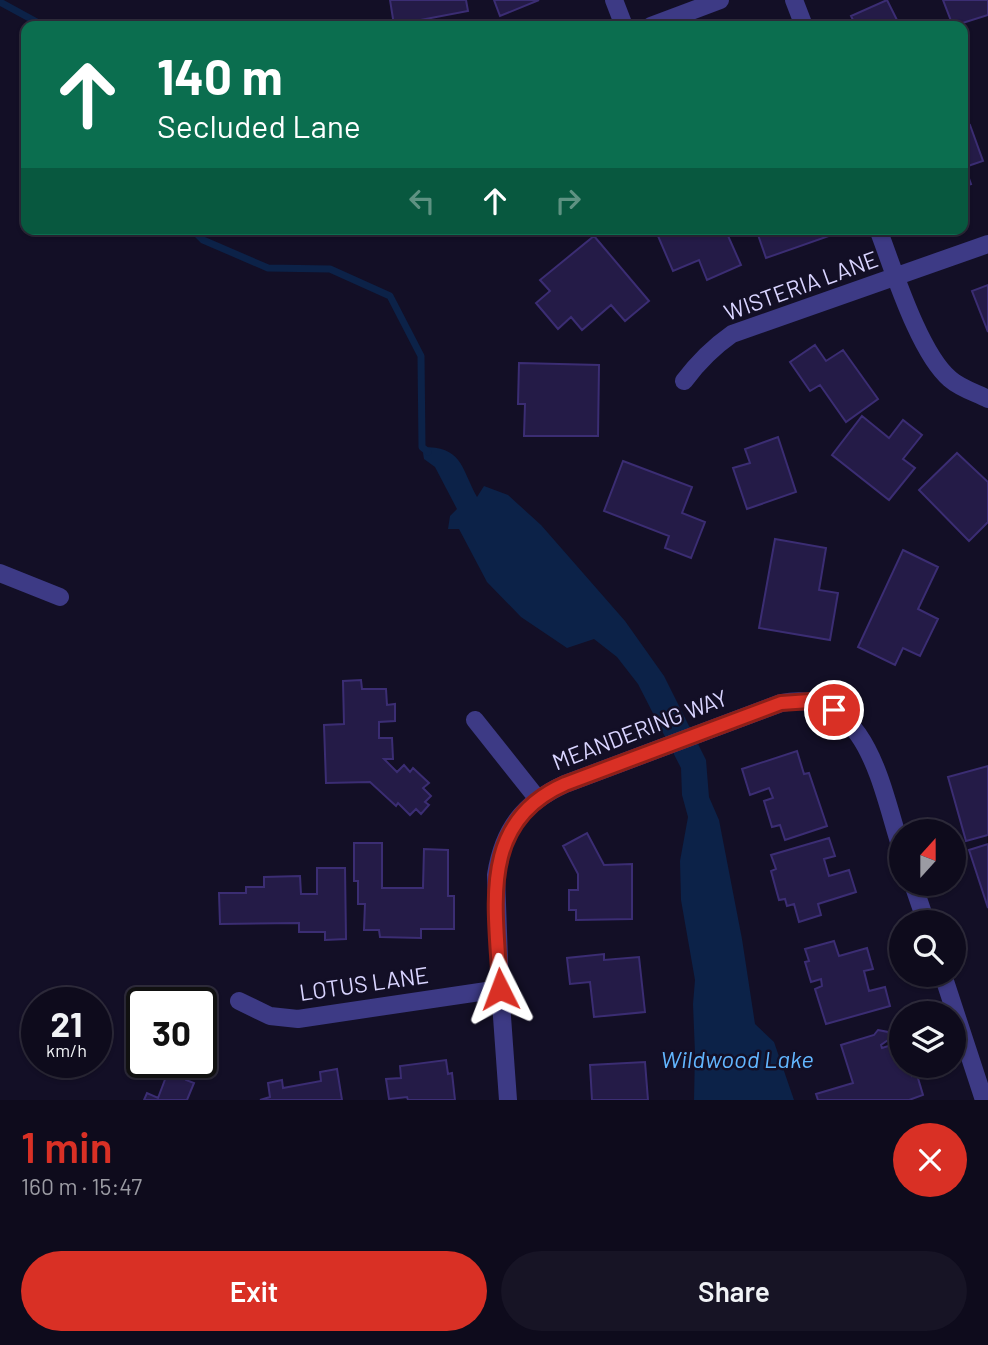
<!DOCTYPE html>
<meta charset="utf-8">
<style>
body{margin:0;font-family:Barlow,sans-serif;background:#171425;color:#f1f3f6;height:100vh;display:flex;flex-direction:column;font-size:26px;white-space:nowrap}
*{box-sizing:border-box;margin:0}
p{font-size:23px;color:#9b9ba3}
.icon{flex:none;width:38px;height:38px;fill:none;stroke:currentColor;stroke-width:2;stroke-linecap:round;stroke-linejoin:round}
.map{position:relative;height:1100px;overflow:hidden}
.panel{display:flex;flex-direction:column;background:#0e0b1c;flex:1}
.panel>*{flex:none}
.hud{position:absolute;left:21px;top:21px;width:947px;height:214px;border-radius:14px;box-shadow:0 2px 5px #0004,0 0 0 2px #2e2b3b;background:#0b6e4f;color:#fff;overflow:hidden}
.needle{width:46px;rotate:21deg}
.controls{position:absolute;left:889px;top:819px;display:grid;gap:14px}
.controls a{display:grid;place-items:center;width:77px;height:77px;border-radius:50%;background:#0e0b1c;box-shadow:0 2px 5px #0004,0 0 0 2px #2e2b3b;font-size:35px}
.speed{position:absolute;left:21px;top:987px;display:flex;gap:14px;font-size:35px;font-weight:700;text-align:center}
.speed>*{display:grid;place-content:center;width:91px;height:91px;border-radius:50%;background:#0e0b1c;box-shadow:0 2px 5px #0004,0 0 0 2px #2e2b3b;line-height:1}
.speed small{font-size:18px;font-weight:400}
.speed .limit{border:4px solid #111;border-radius:10px;background:#fff;color:#111}
.pin{position:absolute;display:grid;place-items:center;width:60px;height:60px;color:#fff;margin:-30px;border:4px solid #fff;border-radius:50%;box-shadow:0 2px 7px #0007}
.me{position:absolute;width:77px;margin:-38px;rotate:357deg;stroke-linejoin:round;filter:drop-shadow(0 0 5px #0008)}
.turn{display:flex;align-items:center;gap:24px;height:147px;padding:0 21px;font-size:32px}
.turn .icon{width:91px;height:91px;stroke-width:2.5}
.turn b{display:block;font-size:49px;line-height:60px}
.lanes{display:flex;align-items:center;height:66px;padding:0 21px;background:#0003;justify-content:center;gap:35px;direction:ltr}
.lanes .off{opacity:.35}
.round{display:grid;place-items:center;flex:none;width:74px;height:74px;border-radius:37px;background:#171425}
.head{display:flex;align-items:center;justify-content:space-between;height:119px;padding:0 21px}
h1{font-size:42px;font-weight:600;line-height:52px;color:#d93025}
.cta{display:flex;gap:14px;margin-top:auto;padding:14px 21px}
.cta a{flex:1;height:80px;border-radius:42px;background:#d93025;color:#fff;font-size:28px;font-weight:600;line-height:80px;text-align:center}
.cta a+a{background:#171425;color:#f1f3f6}
.map>svg:first-child{display:block}
.water{fill:#0c2248}
.lines{fill:none;stroke-linecap:round;stroke-linejoin:round}
.stream{stroke:#0c2248;stroke-width:7}
.building{fill:#241b47;stroke:#3b2d73;stroke-width:2}
.street{stroke:#3d3a85;stroke-width:18}
.route-casing{stroke:#8d1f18;stroke-width:18}
.route{stroke:#d93025;stroke-width:12}
.labels{text-anchor:middle;stroke-width:5;stroke-linejoin:round;paint-order:stroke}
.street-label{font-size:23px;fill:#d9d4ff;stroke:#130f26}
.water-label{font-size:24px;font-style:italic;fill:#62b6ff;stroke:#130f26}
</style>
<div class="map">
<svg width="988" height="1100" viewBox="0 0 988 1100">
<rect width="100%" height="100%" fill="#130f26"/>
<!-- water -->
<path class="water" d="M422,447C462,447 460,465 477,497L484,486L508,495L541,525L625,621L664,676L706,760L709,797L719,820L742,939L755,1024L774,1042L794,1100H694L695,1053L693,1004L695,980L681,900L680,861L688,817L682,795L681,768L638,684L617,657L594,639L567,648L521,617L487,582L459,529H448L450,516L457,509L435,467L424,459Z"/>
<g class="lines">
<!-- stream -->
<path class="stream" d="M0,2L44,26
M192,229L203,240L268,268L330,269L390,296L421,356L422,447L428,452"/>
</g>
<!-- building -->
<path class="building" d="M390,0H466L468,11L394,25Z
M494,0H539L500,16Z
M887,0L900,26H856L851,16Z
M943,0H988V15L953,26Z
M970,125L983,161L965,167L971,184L962,187V128Z
M655,229H725L741,265L707,280L699,260L673,271Z
M756,229H826L829,236L766,258Z
M594,236L649,301L625,321L611,305L582,330L571,317L558,329L536,303L550,291L540,280Z
M988,285V332L972,291Z
M815,345L826,361L843,350L878,399L846,422L820,385L810,391L790,362Z
M519,363L599,365L598,436H524L525,404H518Z
M862,416L889,438L903,420L922,435L903,459L915,468L889,500L832,455Z
M778,437L796,492L747,509L733,468L750,463L745,449Z
M957,453L988,482V522L969,541L919,490Z
M623,461L692,487L682,513L705,522L691,558L665,548L669,536L604,511Z
M775,539L826,548L819,590L838,593L830,640L759,628Z
M903,550L938,567L918,609L938,619L920,656L903,648L895,665L858,647Z
M361,680L362,689H386L387,705L395,704V721L379,722V738H392L393,759H384L397,772L404,765L410,772L413,768L429,783L423,788L431,796L425,802L429,805L421,814L416,809L410,815L398,803L396,806L370,782L326,783L324,725L344,724L343,681Z
M797,751L804,774L809,773L827,826L785,840L780,825L772,827L764,801L773,798L769,788L750,795L742,769Z
M988,766V835L966,841L948,777Z
M587,833L604,865L632,864V919L576,920V910H569V890H578V874L563,846Z
M829,838L835,856L824,859L829,876L849,870L856,892L818,904L821,915L799,922L794,904L787,906L785,899L779,900L771,871L776,869L771,855Z
M354,843H382V888H423L424,849L448,850V896H454V929H421V938L380,937L379,930H364L365,904H358V881H354Z
M988,844V908L969,850Z
M317,868H345L346,939L325,940V932H299V923L220,924L219,893H246V887H264V877L300,876L301,894H317Z
M834,941L839,956L867,948L873,969L864,971L869,991L885,987L890,1006L826,1024L815,989L822,986L821,979L811,982L805,962L809,961L805,949Z
M604,954V960L639,957L645,1012L594,1017L590,982L570,984L567,958Z
M878,1030L888,1032L891,1038L881,1045L882,1048L901,1042V1066H915L916,1069L910,1071L912,1076L917,1075L923,1095L909,1100H818L816,1094L853,1083L841,1045L874,1035Z
M446,1060L448,1074L452,1073L455,1100H408L407,1097L389,1099L386,1079L401,1078L400,1066Z
M645,1062L648,1100H592L590,1065Z
M169,1069L187,1076L186,1080L194,1083L187,1100H144L147,1093L158,1098Z
M337,1069L342,1100H260L270,1097L268,1083L282,1080L283,1088L321,1081L320,1072Z"/>
<g class="lines">
<!-- street -->
<path class="street" d="M614,0L624,26
M794,0L804,26
M651,26L720,0
M878,229C893,268 919,353 950,379C960,388 976,393 988,399
M684,381C699,361 712,348 732,334L988,244
M0,573L60,597
M475,720L537,798
M913,884L926,922
M943,975L984,1100
M239,1001L270,1016L298,1019L500,989
M508,1100L500,989L496,875C503,830 523,803 565,784L781,703C867,687 881,787 901,848"/>
</g>
<g class="lines">
<!-- route casing -->
<g class="route-casing">
<path id="route" d="M500,989C497,910 476,823 565,784L781,703L810,701L834,710"/>
</g>
<!-- route -->
<use href="#route" class="route"/>
</g>
<g class="labels">
<!-- street labels -->
<g class="street-label">
<text transform="translate(801 286) rotate(-20)" y="8">WISTERIA LANE</text>
<text transform="translate(640 730) rotate(-21)" y="8">MEANDERING WAY</text>
<text transform="translate(364 984) rotate(-8)" y="8">LOTUS LANE</text>
</g>
<!-- water labels -->
<g class="water-label">
<text x="737" y="1068">Wildwood Lake</text>
</g>
</g>
</svg>
<div class="controls">
<a><svg class="needle" viewBox="-14 -14 28 28"><path d="M0-13l5 13h-10z" fill="#e53935"/><path d="M0 13l5-13h-10z" fill="#9b9ba3"/></svg></a>
<a><svg class="icon" aria-label="search" viewBox="0 0 24 24"><circle cx="10" cy="10" r="6"/><path d="M15 15l6 6"/></svg></a>
<a><svg class="icon" aria-label="layers" viewBox="0 0 24 24"><path d="M12 4l9 5-9 5-9-5zM3 14l9 5 9-5"/></svg></a>
</div>
<div class="speed"><div>21<small>km/h</small></div><div class="limit">30</div></div>
<div class="pin" style="left:834px;top:710px;background:#d93025"><svg class="icon" aria-label="arrive" viewBox="0 0 24 24"><path d="M6 21V4h12l-3 4 3 4H6"/></svg></div>
<svg class="me" style="left:500px;top:989px" viewBox="-20 -20 40 40"><path d="M0-17L14 15 0 8-14 15z" fill="#d93025" stroke="#fff" stroke-width="4"/></svg>
<div class="hud">
<div class="turn"><svg class="icon" aria-label="ahead" viewBox="0 0 24 24"><path d="M12 20V5M6 11l6-6 6 6"/></svg><div><b>140 m</b>Secluded Lane</div></div>
<div class="lanes"><svg class="icon off" aria-label="left" viewBox="0 0 24 24"><path d="M17 20v-9H6M10 6l-5 5 5 5"/></svg><svg class="icon" aria-label="ahead" viewBox="0 0 24 24"><path d="M12 20V5M6 11l6-6 6 6"/></svg><svg class="icon off" aria-label="right" viewBox="0 0 24 24"><path d="M7 20v-9h11M14 6l5 5-5 5"/></svg></div>
</div>
</div>
<section class="panel">
<div class="head"><div><h1>1 min</h1><p>160 m · 15:47</p></div><a class="round" style="background:#d93025;color:#fff"><svg class="icon" aria-label="close" viewBox="0 0 24 24"><path d="M6 6l12 12M18 6L6 18"/></svg></a></div>
<div class="cta"><a>Exit</a><a>Share</a></div>
</section>
